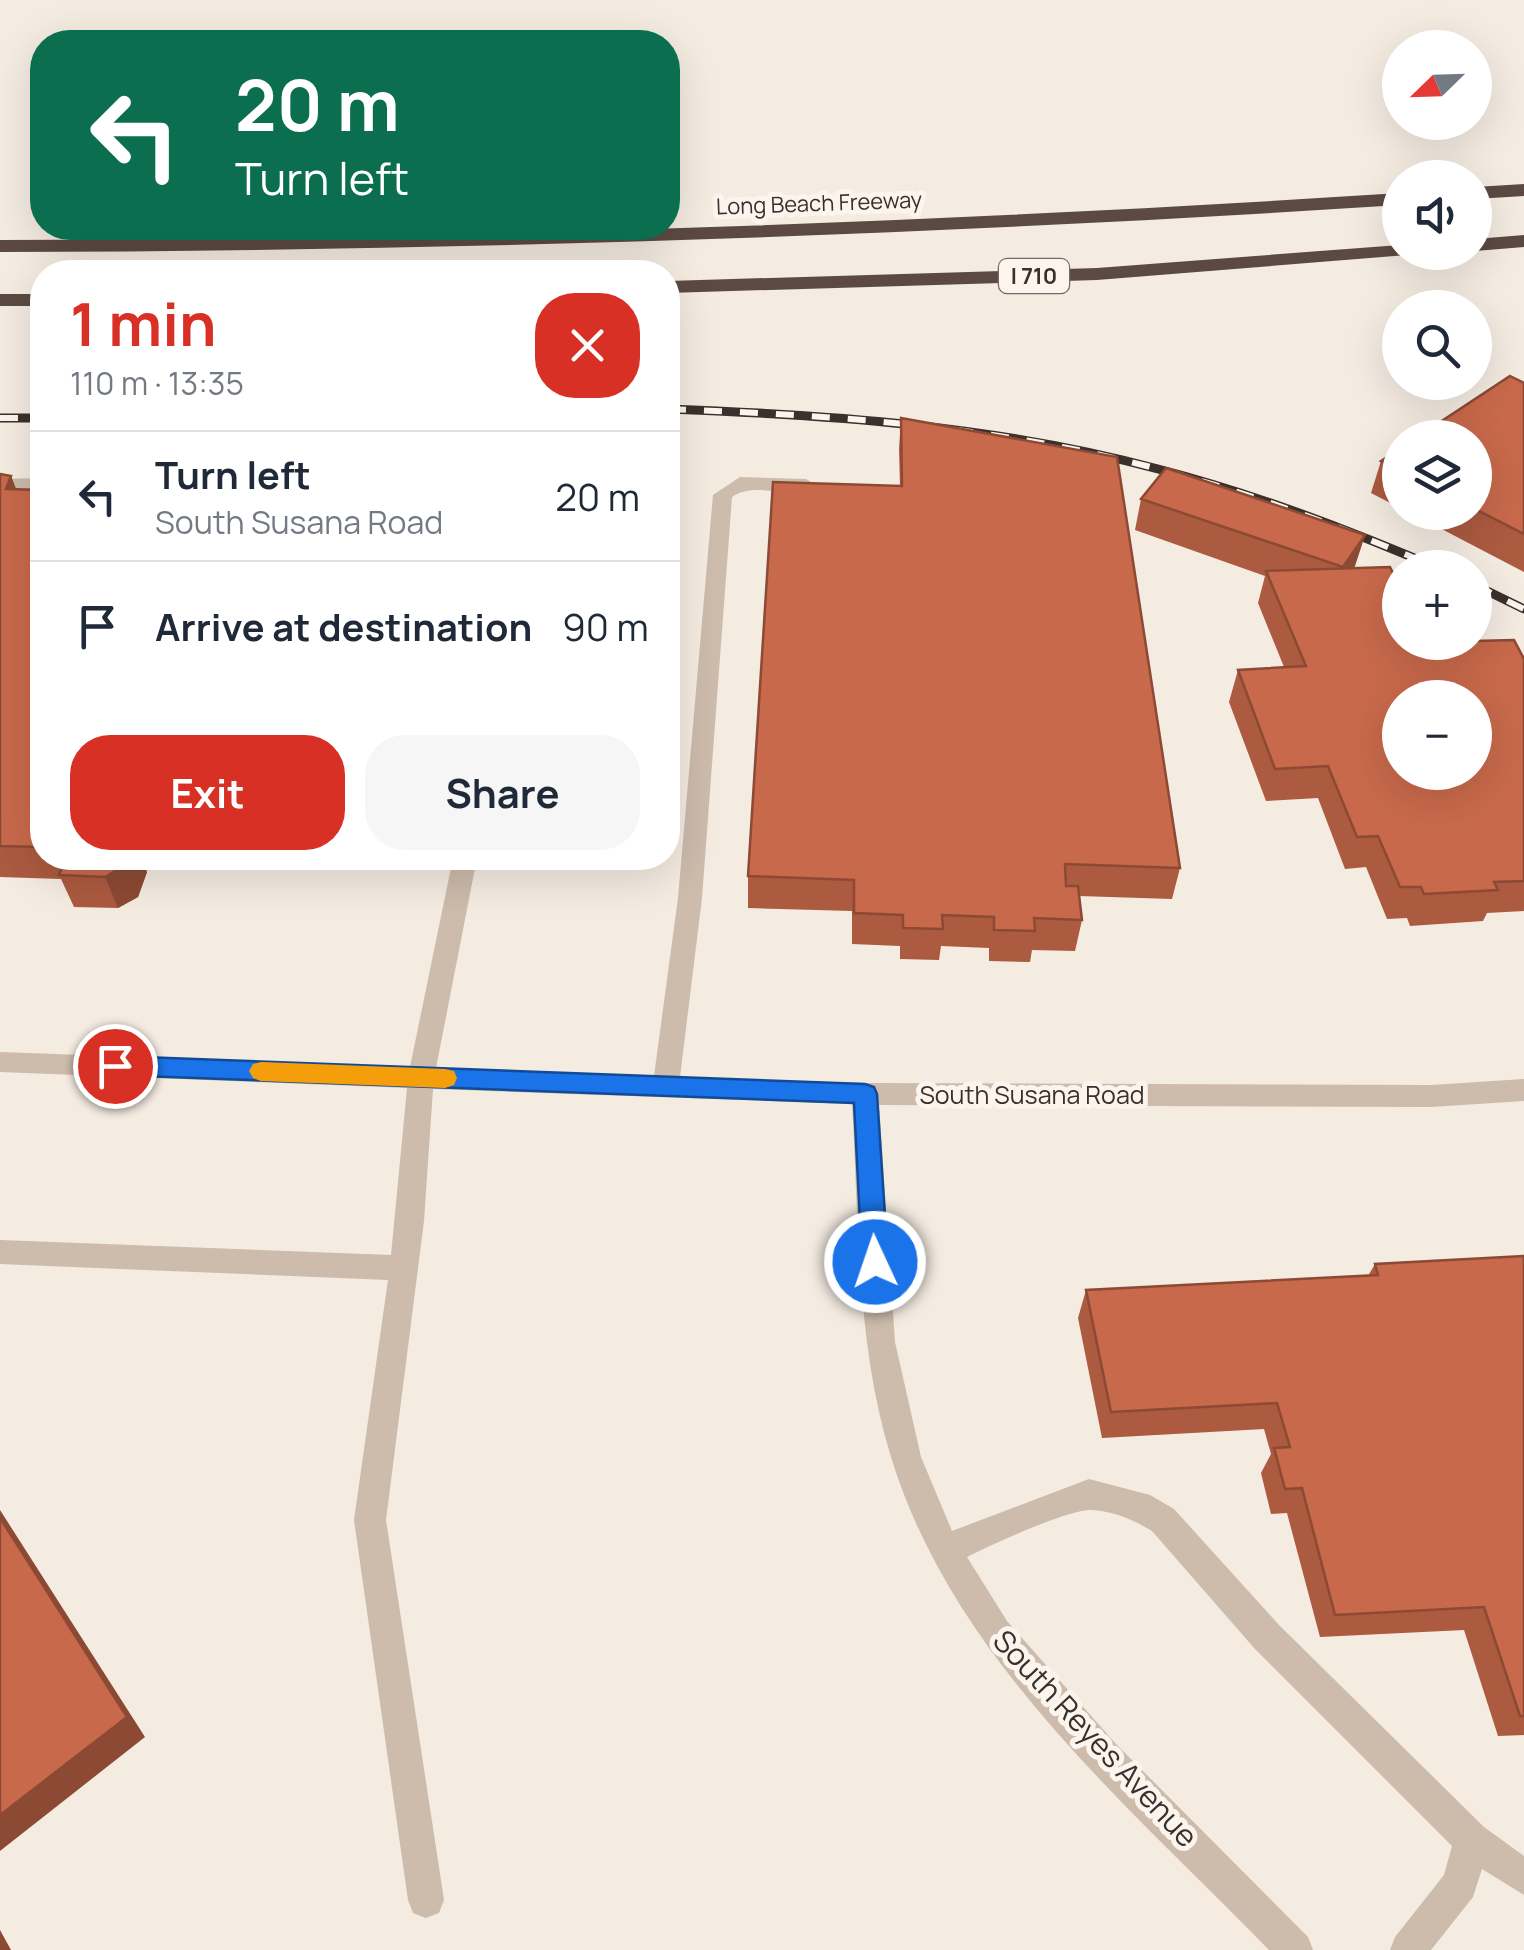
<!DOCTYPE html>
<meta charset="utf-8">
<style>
body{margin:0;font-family:Manrope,sans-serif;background:#f6f6f7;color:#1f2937;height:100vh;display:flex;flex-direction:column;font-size:38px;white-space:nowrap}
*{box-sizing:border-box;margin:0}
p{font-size:32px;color:#747a83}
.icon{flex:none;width:55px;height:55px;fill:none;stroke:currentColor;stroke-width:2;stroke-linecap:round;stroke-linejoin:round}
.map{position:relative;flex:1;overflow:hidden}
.panel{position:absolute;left:30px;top:260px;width:650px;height:610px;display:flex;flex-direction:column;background:#fff;border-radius:40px;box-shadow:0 10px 40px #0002}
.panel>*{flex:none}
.top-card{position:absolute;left:30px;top:30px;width:650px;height:210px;border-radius:40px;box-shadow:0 10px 40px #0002;background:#0b6e4f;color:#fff;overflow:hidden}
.needle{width:65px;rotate:247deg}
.tools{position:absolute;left:1382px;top:30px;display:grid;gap:20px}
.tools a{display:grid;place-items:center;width:110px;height:110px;border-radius:50%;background:#fff;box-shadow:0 10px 40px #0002;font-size:50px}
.pin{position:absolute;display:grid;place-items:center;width:85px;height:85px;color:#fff;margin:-42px;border:5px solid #fff;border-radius:50%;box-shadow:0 2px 10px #0007}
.me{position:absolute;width:110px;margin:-55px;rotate:357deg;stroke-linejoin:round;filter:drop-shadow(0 0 8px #0008)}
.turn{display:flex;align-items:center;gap:35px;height:210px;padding:0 40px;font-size:45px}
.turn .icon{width:130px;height:130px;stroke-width:2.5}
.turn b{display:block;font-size:70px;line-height:85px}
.round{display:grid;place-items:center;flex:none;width:105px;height:105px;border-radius:40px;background:#f6f6f7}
.head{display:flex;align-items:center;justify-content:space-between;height:170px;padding:0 40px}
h1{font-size:60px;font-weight:700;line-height:75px;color:#d93025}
.action{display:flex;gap:20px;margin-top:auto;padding:20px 40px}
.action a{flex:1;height:115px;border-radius:40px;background:#d93025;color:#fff;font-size:40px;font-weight:700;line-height:115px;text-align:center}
.action a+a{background:#f6f6f7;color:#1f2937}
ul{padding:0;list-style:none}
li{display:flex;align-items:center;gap:30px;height:130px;padding:0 40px;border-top:2px solid #e0e1e3}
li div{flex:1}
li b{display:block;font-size:38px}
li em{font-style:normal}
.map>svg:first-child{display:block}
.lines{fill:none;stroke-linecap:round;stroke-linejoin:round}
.minor{fill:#cdbbac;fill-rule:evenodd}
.highway{fill:#5c4a42;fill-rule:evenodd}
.rail-casing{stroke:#3b302b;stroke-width:9}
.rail{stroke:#fbf5ee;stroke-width:6;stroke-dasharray:18;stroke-linecap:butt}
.wall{fill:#ac5a40}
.shaded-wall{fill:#8c4a34}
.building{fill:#c8694b;stroke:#8c4a34;stroke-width:2.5;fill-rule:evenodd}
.route{fill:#1a73e8;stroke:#114b97;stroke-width:2.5}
.slow{fill:#f59e0b}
.labels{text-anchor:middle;stroke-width:10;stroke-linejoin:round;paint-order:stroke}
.far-street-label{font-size:22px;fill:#3b302b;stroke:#fbf5ee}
.shield{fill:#fbf5ee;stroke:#756b66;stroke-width:2.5}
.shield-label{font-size:22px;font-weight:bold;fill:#3b302b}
.street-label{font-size:25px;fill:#3b302b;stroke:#fbf5ee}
.near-street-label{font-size:30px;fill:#3b302b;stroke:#fbf5ee}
</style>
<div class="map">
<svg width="1524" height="1950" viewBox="0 0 1524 1950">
<rect width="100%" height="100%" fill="#f4ebe1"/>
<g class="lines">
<!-- minor -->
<path class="minor" d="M740,477L806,479L816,485C793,502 757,480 732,497L702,898L680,1077L865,1083L1431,1085L1524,1079V1101L1431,1107L879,1105L895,1342L921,1457L952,1531L1089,1479L1150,1495L1174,1509L1279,1625L1484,1827L1524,1856V1895L1482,1869L1473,1897L1431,1950H1390L1395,1937L1444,1875L1452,1846L1255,1649L1152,1531C1134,1520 1113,1511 1092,1510C1071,1508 988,1546 967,1557L1007,1621L1116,1744L1308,1937L1313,1950H1269C1126,1803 953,1659 891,1457C856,1344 859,1221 852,1104L433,1089L424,1221L386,1520L444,1900L439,1913L426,1918L413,1913L408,1900L354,1520L388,1280L0,1264V1240L391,1255L407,1088L0,1072V1052L410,1067L453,858H477L436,1068L654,1076L678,898L713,495Z
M42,478V490L0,491V479Z"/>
<!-- highway -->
<path class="highway" d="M1524,184V196L1475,199V187Z
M1400,193V205C934,235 467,251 0,252V240C467,239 934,223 1400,193Z
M1524,235V247L1475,251V239Z
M1400,245V252H1409L1407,255L1097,280L668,293V281L1097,268Z
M0,294H42V306H0Z"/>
<!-- rail casing -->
<g class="rail-casing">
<path id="rail" d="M668,409C833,415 999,426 1158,469C1255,494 1346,529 1438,568
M0,418H42
M1475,585L1524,609"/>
</g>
<!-- rail -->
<use href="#rail" class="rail"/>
</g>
<!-- wall -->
<path class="wall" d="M1524,383V572L1409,512H1475V438Z
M901,418L1180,868L1172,899L1079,896L1082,920L1075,951L1032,950L1030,962L989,961V948L941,946L939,960L900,959V946L852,944V911L748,908V876L900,486L899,449Z
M1400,448V508L1371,493L1381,461Z
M0,474L11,476L16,489L42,490V858H141L147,872L138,897L118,908L74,907L61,879L0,877Z
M1141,499L1365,535L1354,568L1400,642L1524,659V911L1487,913L1483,921L1410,926L1407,918L1387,919L1366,867L1345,869L1318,798L1266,801L1229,702L1238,670L1284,667L1258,603L1265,576L1135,530Z
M1524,1256V1735L1498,1736L1464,1630L1320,1637L1287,1513L1271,1514L1261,1473L1271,1454L1264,1429L1102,1438L1078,1318L1086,1290L1368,1276L1375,1264Z"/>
<!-- shaded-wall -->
<path class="shaded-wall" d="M11,476L23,507L6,489Z
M1365,535L1355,566L1333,599L1343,567Z
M128,858H141L147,872L138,897L118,908L105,877Z
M0,1510L145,1737L0,1851Z
M0,1930L11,1950H0Z"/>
<!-- building -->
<path class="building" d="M1510,376L1524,383V534L1475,509V438H1416Z
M901,418L1117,457L1180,868L1065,864L1066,886H1078L1082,920L1034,918L1035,931L994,930V917L942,915L943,929L903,928V915L854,913V880L748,876L773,482L902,486Z
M1400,448V471L1381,461Z
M1166,468L1365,535L1343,567L1141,499Z
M0,474L11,476L6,489L42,490V847L0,846Z
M1390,567L1400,588V642H1475V641L1514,640L1524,659V881L1494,882L1498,890L1424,894L1421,887H1400L1378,836L1357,837L1328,766L1275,769L1238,670L1306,666L1266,571ZM1400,698H1475V772H1400Z
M66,858H128L125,865L105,877L59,875Z
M1524,1256V1716H1520L1484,1607L1335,1615L1302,1488L1285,1489L1274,1448L1290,1447L1277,1403L1111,1412L1086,1290L1378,1275L1375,1264Z
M0,1518L127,1717L0,1815Z"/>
<!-- route -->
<path class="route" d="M115,1056L865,1084L874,1087L877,1094L888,1262L884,1270L875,1274L866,1270L862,1262L854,1103L115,1075L106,1072L103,1066L106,1059Z"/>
<!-- slow -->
<path class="slow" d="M261,1062L445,1069L454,1071L457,1078L454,1085L445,1088L261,1081L253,1078L249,1071L253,1064Z"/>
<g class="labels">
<!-- far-street labels -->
<g class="far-street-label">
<text transform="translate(819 203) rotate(-2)" y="8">Long Beach Freeway</text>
</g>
<!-- shield labels -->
<rect class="shield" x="999" y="259" width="70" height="34" rx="8"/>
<g class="shield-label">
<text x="1034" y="284">I 710</text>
</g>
<!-- street labels -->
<g class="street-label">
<text x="1032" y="1104">South Susana Road</text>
</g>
<!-- near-street labels -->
<g class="near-street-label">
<text transform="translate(1095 1739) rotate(47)" y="10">South Reyes Avenue</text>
</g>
</g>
</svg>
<div class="tools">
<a><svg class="needle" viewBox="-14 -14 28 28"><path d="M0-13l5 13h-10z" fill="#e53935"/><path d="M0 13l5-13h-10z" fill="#747a83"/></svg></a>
<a><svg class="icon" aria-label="sound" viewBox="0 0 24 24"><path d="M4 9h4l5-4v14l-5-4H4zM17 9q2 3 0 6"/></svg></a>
<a><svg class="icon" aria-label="search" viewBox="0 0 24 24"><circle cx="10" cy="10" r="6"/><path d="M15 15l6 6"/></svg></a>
<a><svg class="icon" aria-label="layers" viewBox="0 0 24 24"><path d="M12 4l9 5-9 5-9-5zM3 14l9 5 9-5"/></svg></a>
<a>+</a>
<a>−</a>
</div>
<div class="pin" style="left:115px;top:1066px;background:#d93025"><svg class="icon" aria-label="arrive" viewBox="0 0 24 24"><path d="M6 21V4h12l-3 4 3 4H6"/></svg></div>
<svg class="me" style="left:875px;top:1262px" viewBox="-20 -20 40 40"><circle r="17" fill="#1a73e8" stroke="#fff" stroke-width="3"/><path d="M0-11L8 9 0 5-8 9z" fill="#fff"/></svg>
<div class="top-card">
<div class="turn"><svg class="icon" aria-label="left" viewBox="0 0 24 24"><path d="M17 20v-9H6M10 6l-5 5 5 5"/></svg><div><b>20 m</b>Turn left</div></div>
</div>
<section class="panel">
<div class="head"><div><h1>1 min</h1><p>110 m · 13:35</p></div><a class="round" style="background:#d93025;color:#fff"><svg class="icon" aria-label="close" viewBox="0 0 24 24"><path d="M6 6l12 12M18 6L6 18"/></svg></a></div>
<ul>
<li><svg class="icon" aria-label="left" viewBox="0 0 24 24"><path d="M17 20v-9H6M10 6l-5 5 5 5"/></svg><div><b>Turn left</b><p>South Susana Road</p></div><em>20 m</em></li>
<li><svg class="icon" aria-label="arrive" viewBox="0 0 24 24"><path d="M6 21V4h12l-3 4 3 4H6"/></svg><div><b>Arrive at destination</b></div><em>90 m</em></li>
</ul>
<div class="action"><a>Exit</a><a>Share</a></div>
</section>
</div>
